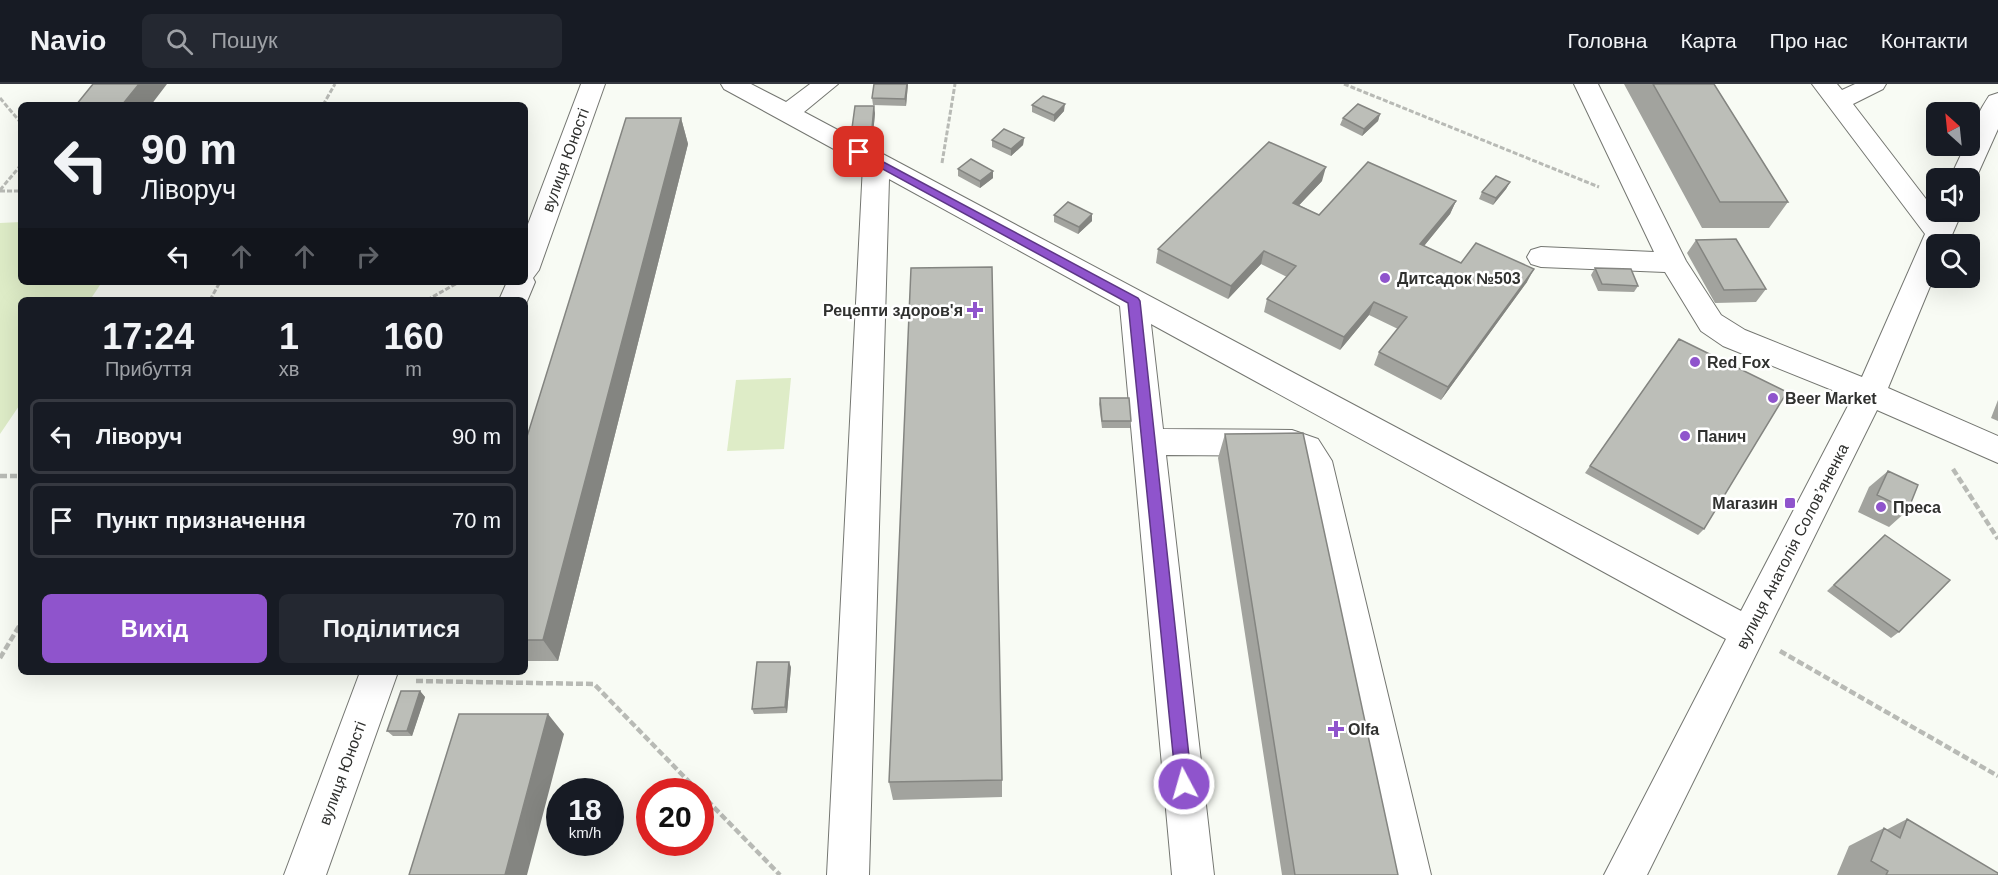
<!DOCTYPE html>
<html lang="uk">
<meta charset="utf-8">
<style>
body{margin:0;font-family:Helvetica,sans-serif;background:#242831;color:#f1f3f6;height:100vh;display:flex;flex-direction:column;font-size:22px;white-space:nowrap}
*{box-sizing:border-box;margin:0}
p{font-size:20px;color:#9ea1a6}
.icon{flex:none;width:33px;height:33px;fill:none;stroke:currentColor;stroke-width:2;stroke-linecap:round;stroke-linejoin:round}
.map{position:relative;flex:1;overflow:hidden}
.details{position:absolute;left:18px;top:213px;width:510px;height:378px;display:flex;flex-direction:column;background:#171b24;border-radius:9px;box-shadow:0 6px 24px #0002}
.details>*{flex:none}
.banner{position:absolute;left:18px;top:18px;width:510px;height:183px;border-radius:9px;box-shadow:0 6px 24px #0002;background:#171b24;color:#f1f3f6;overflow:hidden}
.needle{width:39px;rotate:333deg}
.tools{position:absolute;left:1926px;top:18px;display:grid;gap:12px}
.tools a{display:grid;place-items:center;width:54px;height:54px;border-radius:9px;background:#171b24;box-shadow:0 6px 24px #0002;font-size:30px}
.speed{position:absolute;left:546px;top:694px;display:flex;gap:12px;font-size:30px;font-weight:700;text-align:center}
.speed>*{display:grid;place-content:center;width:78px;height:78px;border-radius:50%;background:#171b24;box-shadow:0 6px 24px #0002;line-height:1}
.speed small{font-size:15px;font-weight:400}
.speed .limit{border:9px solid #d22;background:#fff;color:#111}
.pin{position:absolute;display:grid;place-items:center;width:51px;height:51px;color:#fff;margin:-26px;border-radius:12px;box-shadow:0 3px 9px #0006}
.me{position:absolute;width:66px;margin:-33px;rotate:354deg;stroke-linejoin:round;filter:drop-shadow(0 0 4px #0008)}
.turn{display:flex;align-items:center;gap:21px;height:126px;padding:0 24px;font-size:27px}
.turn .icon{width:78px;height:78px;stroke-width:2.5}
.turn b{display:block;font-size:42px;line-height:51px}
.lanes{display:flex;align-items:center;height:57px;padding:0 24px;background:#0003;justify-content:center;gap:30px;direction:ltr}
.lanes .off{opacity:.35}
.eta{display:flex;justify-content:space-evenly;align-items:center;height:102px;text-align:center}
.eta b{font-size:36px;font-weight:700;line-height:42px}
.primary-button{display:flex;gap:12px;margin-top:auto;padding:12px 24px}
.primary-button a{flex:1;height:69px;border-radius:9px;background:#8f54cc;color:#fff;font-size:24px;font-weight:700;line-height:69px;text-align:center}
.primary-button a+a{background:#242831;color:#f1f3f6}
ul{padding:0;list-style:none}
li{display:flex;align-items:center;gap:18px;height:75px;margin:0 12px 9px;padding:0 12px;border:3px solid #363941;border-radius:9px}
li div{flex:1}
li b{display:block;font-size:22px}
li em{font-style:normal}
header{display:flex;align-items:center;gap:36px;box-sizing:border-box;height:84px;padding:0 30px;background:#171b24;border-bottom:2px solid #363941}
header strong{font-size:28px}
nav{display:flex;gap:33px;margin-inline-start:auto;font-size:21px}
.search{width:420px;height:54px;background:#242831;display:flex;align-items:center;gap:15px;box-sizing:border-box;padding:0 21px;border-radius:9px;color:#9ea1a6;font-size:22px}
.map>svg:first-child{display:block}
.green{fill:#deecc7}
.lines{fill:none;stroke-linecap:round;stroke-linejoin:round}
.minor-casing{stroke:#747671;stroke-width:2}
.path-far1{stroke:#b8bab5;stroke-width:3;stroke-dasharray:5 2;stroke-linecap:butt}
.path{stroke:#b8bab5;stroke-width:4.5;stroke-dasharray:7 3;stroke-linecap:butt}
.minor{fill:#fff;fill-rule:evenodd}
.wall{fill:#a2a39e}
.shaded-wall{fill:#848581}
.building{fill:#bcbeb8;stroke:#848581;stroke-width:1.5}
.route{fill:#8f54cc;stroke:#5d3785;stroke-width:1.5}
.poi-dot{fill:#8f54cc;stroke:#fff;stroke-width:2}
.labels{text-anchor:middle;stroke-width:5;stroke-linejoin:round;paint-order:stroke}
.street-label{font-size:16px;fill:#30312f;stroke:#fff}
.poi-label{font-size:16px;font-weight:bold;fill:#30312f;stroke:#fff;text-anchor:start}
</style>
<header>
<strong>Navio</strong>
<div class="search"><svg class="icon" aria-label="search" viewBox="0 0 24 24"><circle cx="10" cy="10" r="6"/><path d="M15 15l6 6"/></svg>Пошук</div>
<nav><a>Головна</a><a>Карта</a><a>Про нас</a><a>Контакти</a></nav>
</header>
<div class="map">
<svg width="1998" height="791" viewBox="0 0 1998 791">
<rect width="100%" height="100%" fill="#f8fbf4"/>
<!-- green -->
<path class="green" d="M21,138V198H102L90,216H21V319L0,350V139Z
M791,294L784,365L727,367L736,296Z"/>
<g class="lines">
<!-- minor casing -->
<g class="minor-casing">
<path id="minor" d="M581,0H605L539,186L533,194L535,198L525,222V216H499L507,198H525V148Z
M721,0H751L786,18L810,0H838L804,28L1741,527L1852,314L1723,262L1701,247L1665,188L1541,183L1531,180L1527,173L1531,166L1541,163L1654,168L1574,0H1598L1686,177L1721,231L1745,246L1862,293L1925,150L1812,0H1837L1842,6L1855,0H1886L1883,5L1853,20L1936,128H1962L1948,160H1936V188L1888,304L1998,352V379L1877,326L1647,791H1604L1726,555L1151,240L1163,345L1292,346L1318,355L1332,377L1431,791H1389L1300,379L1292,372L1166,371L1214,791H1172L1120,222L889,95L869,791H827L863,81L724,5Z
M1998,9V45L1976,94L1970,101V94H1950L1965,62H1970C1970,45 1980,25 1989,12Z
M360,588H398L326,791H284Z"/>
</g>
<!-- path-far1 -->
<path class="path-far1" d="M1344,0L1599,103
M0,14L21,39
M323,21L335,0
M942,79L955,0
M0,106L21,81
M0,107H21
M210,216L220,198
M427,216L459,198"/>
<!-- path -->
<path class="path" d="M1953,385L1998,455
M0,392H21
M1780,567L1998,692
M0,574L21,539
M416,597L594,600L699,708
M700,709L780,791"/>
<!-- minor -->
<use href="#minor" class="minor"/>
</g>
<!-- wall -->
<path class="wall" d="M874,0H908L906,22L873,21L872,14Z
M1624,0H1714L1788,118L1769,144H1702Z
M1032,21L1064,27L1054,38L1032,28Z
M875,29L873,51H853L852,44Z
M1380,30L1378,37L1362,52L1340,41L1343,34Z
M681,34L688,60L558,577H525V359Z
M1024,54L1023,61L1011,72L992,63V56Z
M958,85L993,87V94L980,104L958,92Z
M1322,97L1299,121L1319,131L1456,117L1450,130L1424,162L1461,179L1527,198L1441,316L1374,281L1379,268L1398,245L1369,231L1340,266L1264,228L1267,215L1287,193L1261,180L1228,215L1156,179L1158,165Z
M1510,98L1506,105L1493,121L1479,115L1482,108Z
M1092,130V137L1078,150L1054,138V131Z
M1696,156L1766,205L1756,218L1715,219L1687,169Z
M1595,184L1638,202L1634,208L1598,207L1591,191Z
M1679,255L1704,445L1698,451L1585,389Z
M1100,314L1131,337L1130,344H1102L1099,320Z
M1998,316V337L1991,334Z
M1225,350L1398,791H1282L1218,374Z
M1888,387L1908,426L1889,443L1858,428L1869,403Z
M1885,451L1899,548L1891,554L1827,507Z
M791,583L787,629L754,630L752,625Z
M420,607L425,613L412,652H393L387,647Z
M1002,696V713L893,716L889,698Z
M1907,735L1998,791H1837L1849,762L1884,744L1886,746Z"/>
<!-- shaded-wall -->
<path class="shaded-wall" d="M139,0H167L151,21H122Z
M907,0H908L906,22L905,15Z
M1065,20L1064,27L1054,38V31Z
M874,22L875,29L873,51L872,44Z
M1380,30L1378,37L1362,52L1364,45Z
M681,34L688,60L558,577L543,556Z
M1024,54L1023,61L1011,72V65Z
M1326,83L1322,97L1289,132L1293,119Z
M993,87V94L980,104V97Z
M1510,98L1506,105L1493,121L1496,114Z
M1456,117L1450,130L1415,173L1420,160Z
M1092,130V137L1078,150L1079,143Z
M1264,167L1261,180L1228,215L1231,202Z
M1534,185L1527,198L1441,316L1448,303Z
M1374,218L1369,231L1340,266L1344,253Z
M789,578L791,583L787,629L785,623Z
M420,607L425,613L412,652L407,647Z
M548,630L564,650L527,791H505Z"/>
<!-- building -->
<path class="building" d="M93,0H139L122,21H76Z
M874,0H907L905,15L872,14Z
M1653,0H1714L1788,118H1720Z
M1043,12L1065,20L1054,31L1032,21Z
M1358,20L1380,30L1364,45L1343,34Z
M855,22H874L872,44H852Z
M626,34H681L543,556H525V359Z
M1004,45L1024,54L1011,65L992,56Z
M1269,58L1326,83L1293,119L1319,131L1368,78L1456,117L1420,160L1461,179L1476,159L1534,185L1448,303L1379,268L1407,233L1374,218L1344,253L1267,215L1296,182L1264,167L1231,202L1158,165Z
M971,75L993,87L980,97L958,85Z
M1496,92L1510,98L1496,114L1482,108Z
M1068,118L1092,130L1079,143L1054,131Z
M1736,155L1766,205L1724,206L1696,156Z
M992,183L1002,696L889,698L911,184Z
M1595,184L1631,185L1638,202L1602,200Z
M1679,255L1787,308L1704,445L1590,382Z
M1100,314H1129L1131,337H1102Z
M1303,349L1398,791H1295L1225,350Z
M1888,387L1918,401L1908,426L1877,411Z
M1885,451L1950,496L1899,548L1834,501Z
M757,578H789L785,623L752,625Z
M401,607H420L407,647H387Z
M459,630H548L505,791H409Z
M1907,735L1998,789V791H1886L1888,787L1871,777L1884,744L1900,754Z"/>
<!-- route -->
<path class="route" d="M859,65L1138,214L1140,217L1192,700L1190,705L1184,708L1178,705L1176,700L1128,219L855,70L853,68Z"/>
<!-- markers -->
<g class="poi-dot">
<circle cx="1385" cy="194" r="6"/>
<path d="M972 217h6v6h6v6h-6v6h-6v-6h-6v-6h6z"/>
<circle cx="1695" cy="278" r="6"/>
<circle cx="1773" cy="314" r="6"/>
<circle cx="1685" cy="352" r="6"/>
<rect x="1784" y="413" width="12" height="12" rx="3"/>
<circle cx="1881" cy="423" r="6"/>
<path d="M1333 636h6v6h6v6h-6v6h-6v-6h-6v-6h6z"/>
</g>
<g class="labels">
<!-- street labels -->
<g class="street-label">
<text transform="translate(565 76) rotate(-70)" y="6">вулиця Юності</text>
<text transform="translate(1792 462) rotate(-63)" y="6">вулиця Анатолія Соловʼяненка</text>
<text transform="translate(342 689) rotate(-70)" y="6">вулиця Юності</text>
</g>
<!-- poi labels -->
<g class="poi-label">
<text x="1397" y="200">Дитсадок №503</text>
<text x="963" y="232" text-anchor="end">Рецепти здоров'я</text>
<text x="1707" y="284">Red Fox</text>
<text x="1785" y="320">Beer Market</text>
<text x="1697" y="358">Панич</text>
<text x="1778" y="425" text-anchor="end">Магазин</text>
<text x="1893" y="429">Преса</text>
<text x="1348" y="651">Olfa</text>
</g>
</g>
</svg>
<div class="tools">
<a><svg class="needle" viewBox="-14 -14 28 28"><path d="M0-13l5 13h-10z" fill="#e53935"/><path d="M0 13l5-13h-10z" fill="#9ea1a6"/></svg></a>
<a><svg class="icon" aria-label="sound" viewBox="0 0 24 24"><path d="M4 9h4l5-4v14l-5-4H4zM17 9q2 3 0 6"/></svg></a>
<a><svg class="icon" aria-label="search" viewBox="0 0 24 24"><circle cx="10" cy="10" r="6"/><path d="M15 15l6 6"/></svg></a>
</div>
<div class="speed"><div>18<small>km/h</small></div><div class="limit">20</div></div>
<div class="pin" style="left:859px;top:68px;background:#d93025"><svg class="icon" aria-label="arrive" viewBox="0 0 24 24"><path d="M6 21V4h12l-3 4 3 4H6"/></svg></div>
<svg class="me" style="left:1184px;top:700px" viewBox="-20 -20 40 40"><circle r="17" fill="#8f54cc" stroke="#fff" stroke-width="3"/><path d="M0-11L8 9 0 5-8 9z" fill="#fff"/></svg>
<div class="banner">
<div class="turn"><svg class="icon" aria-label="left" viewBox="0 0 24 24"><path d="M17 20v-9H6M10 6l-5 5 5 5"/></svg><div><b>90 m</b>Ліворуч</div></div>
<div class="lanes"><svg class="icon" aria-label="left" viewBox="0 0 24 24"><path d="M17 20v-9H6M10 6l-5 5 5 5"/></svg><svg class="icon off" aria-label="ahead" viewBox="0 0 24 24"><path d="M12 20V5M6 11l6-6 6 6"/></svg><svg class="icon off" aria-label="ahead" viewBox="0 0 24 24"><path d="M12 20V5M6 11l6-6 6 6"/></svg><svg class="icon off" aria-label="right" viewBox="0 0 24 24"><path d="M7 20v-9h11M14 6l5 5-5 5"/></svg></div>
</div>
<section class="details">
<div class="eta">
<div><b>17:24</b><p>Прибуття</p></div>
<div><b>1</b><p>хв</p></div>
<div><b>160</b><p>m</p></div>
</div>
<ul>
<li><svg class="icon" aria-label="left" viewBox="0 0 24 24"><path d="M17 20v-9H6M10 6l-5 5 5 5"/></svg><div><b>Ліворуч</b></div><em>90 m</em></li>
<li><svg class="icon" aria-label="arrive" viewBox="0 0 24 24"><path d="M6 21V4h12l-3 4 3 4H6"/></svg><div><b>Пункт призначення</b></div><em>70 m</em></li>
</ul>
<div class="primary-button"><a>Вихід</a><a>Поділитися</a></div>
</section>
</div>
